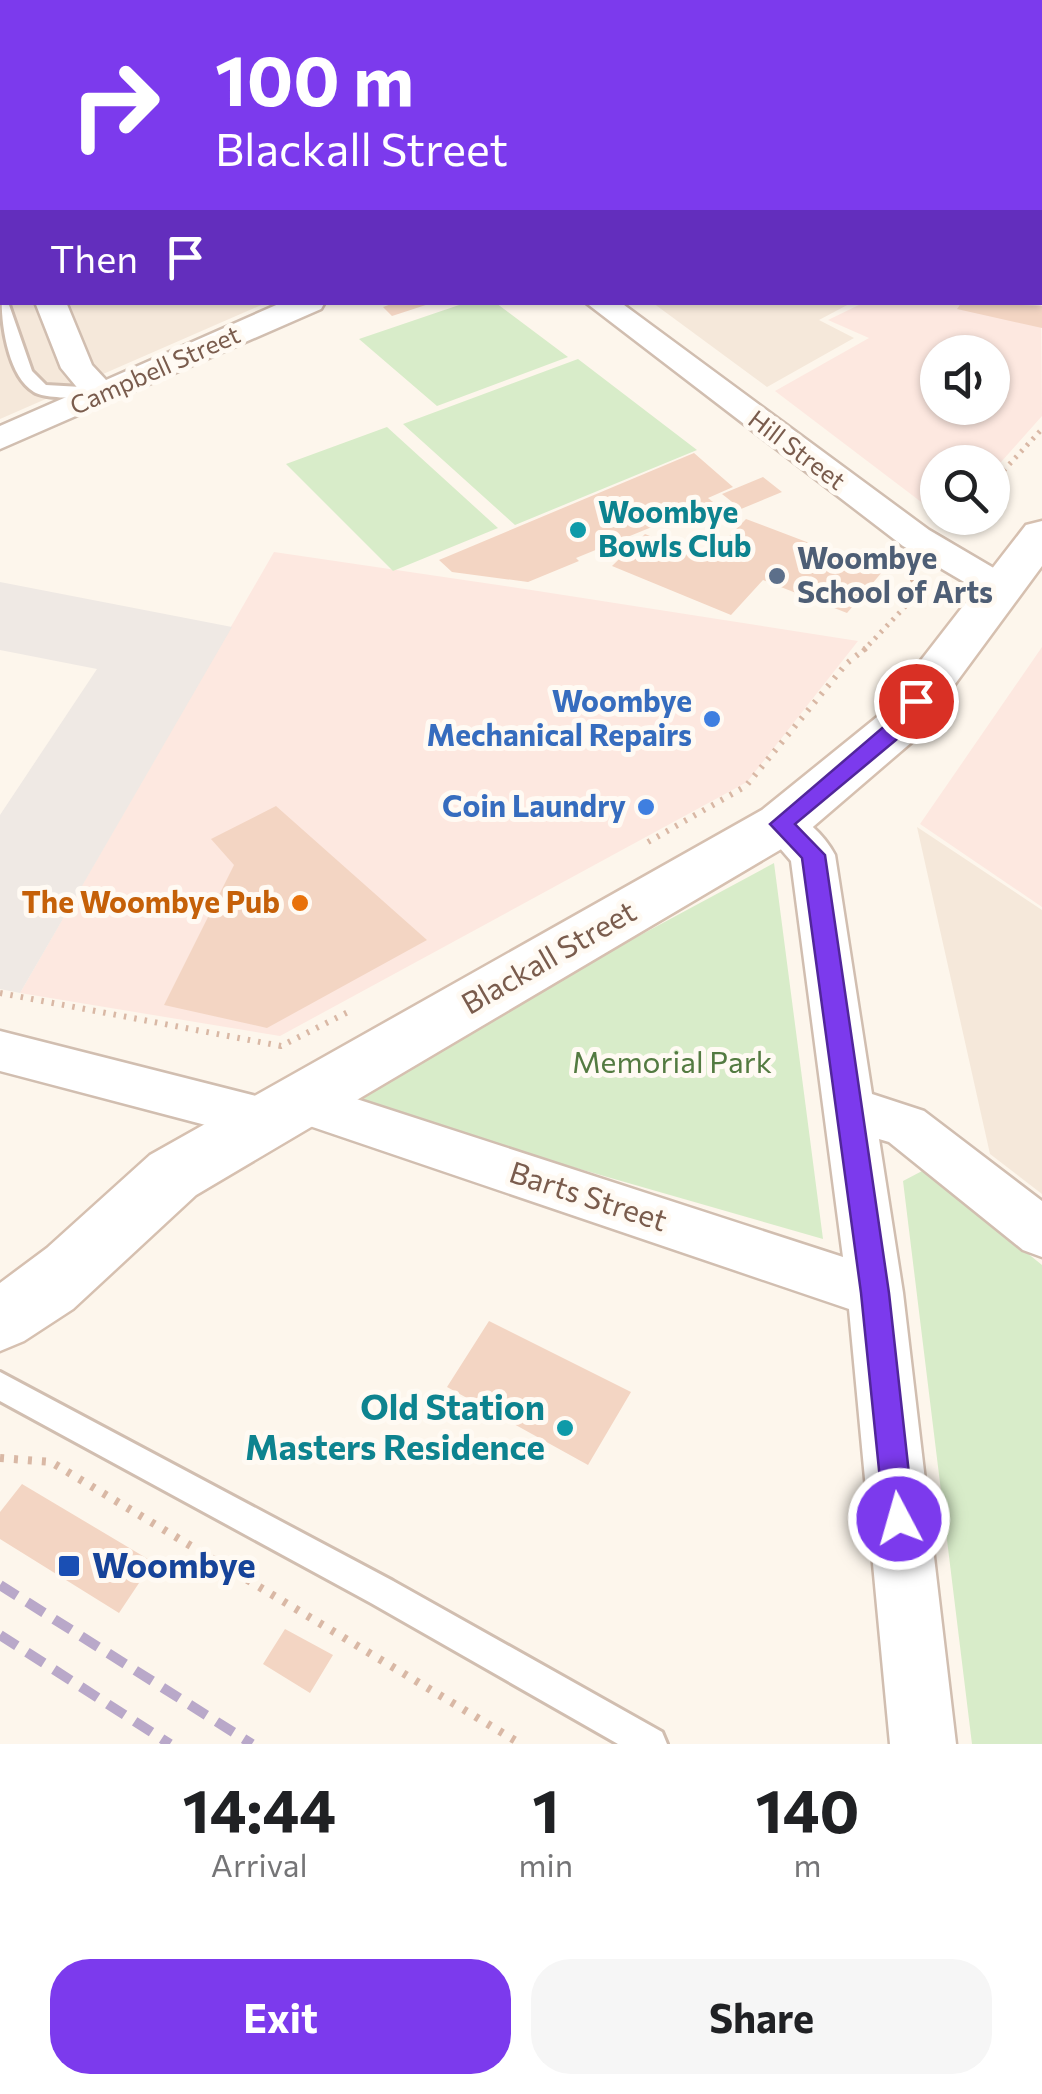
<!DOCTYPE html>
<style>
body{margin:0;font-family:Commissioner,sans-serif;background:#f6f6f6;color:#202124;height:100vh;display:flex;flex-direction:column;font-size:38px;white-space:nowrap}
*{box-sizing:border-box;margin:0}
p{font-size:32px;color:#757577}
.icon{flex:none;width:55px;height:55px;fill:none;stroke:currentColor;stroke-width:2;stroke-linecap:round;stroke-linejoin:round}
.map{position:relative;height:1744px;overflow:hidden}
.details{display:flex;flex-direction:column;background:#fff;flex:1}
.details>*{flex:none}
.top-card{position:absolute;left:0px;top:0px;width:1042px;height:305px;box-shadow:0 2px 8px #0004;background:#7c3aed;color:#fff;overflow:hidden}
.fabs{position:absolute;left:920px;top:335px;display:grid;gap:20px}
.fabs a{display:grid;place-items:center;width:90px;height:90px;border-radius:50%;background:#fff;box-shadow:0 2px 8px #0004;font-size:50px}
.pin{position:absolute;display:grid;place-items:center;width:85px;height:85px;color:#fff;margin:-42px;border:5px solid #fff;border-radius:50%;box-shadow:0 2px 10px #0007}
.me{position:absolute;width:110px;margin:-55px;rotate:354deg;stroke-linejoin:round;filter:drop-shadow(0 0 8px #0008)}
.turn{display:flex;align-items:center;gap:35px;height:210px;padding:0 50px;font-size:45px}
.turn .icon{width:130px;height:130px;stroke-width:2.5}
.turn b{display:block;font-size:70px;line-height:85px}
.then{display:flex;align-items:center;height:95px;padding:0 50px;background:#0003;gap:20px;font-size:38px}
.eta{display:flex;justify-content:space-evenly;align-items:center;height:170px;text-align:center}
.eta b{font-size:60px;font-weight:700;line-height:70px}
.cta{display:flex;gap:20px;margin-top:auto;padding:20px 50px}
.cta a{flex:1;height:115px;border-radius:40px;background:#7c3aed;color:#fff;font-size:40px;font-weight:700;line-height:115px;text-align:center}
.cta a+a{background:#f6f6f6;color:#202124}
.map>svg:first-child{display:block}
.residential{fill:#f5e8da}
.commercial{fill:#fde8e0;fill-rule:evenodd}
.industrial{fill:#efe9e4}
.green{fill:#d8ecc9}
.building{fill:#f3d5c3}
.lines{fill:none;stroke-linecap:round;stroke-linejoin:round}
.lane-casing{stroke:#d1beb0;stroke-width:6}
.street-casing{stroke:#d1beb0;stroke-width:5}
.secondary-casing{stroke:#d6c0b0;stroke-width:5}
.path-far2{stroke:#d9b8a5;stroke-width:5;stroke-dasharray:2.5 6;stroke-linecap:butt}
.path-far1{stroke:#d9b8a5;stroke-width:6;stroke-dasharray:2.5 8;stroke-linecap:butt}
.path{stroke:#d9b8a5;stroke-width:8;stroke-dasharray:4 10;stroke-linecap:butt}
.lane{fill:#fff;fill-rule:evenodd}
.street{fill:#fff;fill-rule:evenodd}
.secondary{fill:#fff;fill-rule:evenodd}
.rail{stroke:#b9a8c9;stroke-width:10;stroke-dasharray:20 12;stroke-linecap:butt}
.route{fill:#7c3aed;stroke:#51269a;stroke-width:2.5}
.culture-dot{fill:#0f9aa8;stroke:#fffaf3;stroke-width:4}
.service-dot{fill:#5c6f8a;stroke:#fffaf3;stroke-width:4}
.shop-dot{fill:#3f7fe0;stroke:#fffaf3;stroke-width:4}
.food-dot{fill:#e8710a;stroke:#fffaf3;stroke-width:4}
.transit-dot{fill:#1a4fb4;stroke:#fffaf3;stroke-width:4}
.labels{text-anchor:middle;stroke-width:10;stroke-linejoin:round;paint-order:stroke}
.far-street-label{font-size:25px;fill:#7a5c4d;stroke:#fffaf3}
.culture-label{font-size:30px;font-weight:bold;fill:#0d838f;stroke:#fffaf3;text-anchor:start}
.service-label{font-size:30px;font-weight:bold;fill:#4e5e75;stroke:#fffaf3;text-anchor:start}
.shop-label{font-size:30px;font-weight:bold;fill:#366cbe;stroke:#fffaf3;text-anchor:end}
.food-label{font-size:30px;font-weight:bold;fill:#c56008;stroke:#fffaf3;text-anchor:end}
.street-label{font-size:30px;fill:#7a5c4d;stroke:#fffaf3}
.park-label{font-size:30px;fill:#537a41;stroke:#fffaf3}
.near-culture-label{font-size:35px;font-weight:bold;fill:#0d838f;stroke:#fffaf3;text-anchor:end}
.near-transit-label{font-size:35px;font-weight:bold;fill:#164399;stroke:#fffaf3;text-anchor:start}
</style>
<div class="map">
<svg width="1042" height="1744" viewBox="0 0 1042 1744">
<rect width="100%" height="100%" fill="#fdf6ec"/>
<!-- residential -->
<path class="residential" d="M0,0H959L2,2V193Z
M0,229L2,302L266,303L0,419Z
M653,303H851L819,320L854,338L767,387Z
M917,827L1042,910V1194L990,1154Z"/>
<!-- commercial -->
<path class="commercial" d="M1040,193L1042,416L993,471L992,462H938L937,514L775,391L869,338L828,320L863,303L1040,302ZM938,352H992V408H938Z
M274,552L525,589L858,641L747,782L280,1036L20,993Z
M1042,647V907L920,824Z"/>
<!-- industrial -->
<path class="industrial" d="M0,582L232,627L20,993L0,989V815L97,669L0,650Z"/>
<!-- green -->
<path class="green" d="M465,303H496L568,357L437,406L359,339Z
M578,359L697,450L515,525L403,424Z
M387,427L498,528L393,571L286,464Z
M774,863L823,1239L336,1099Z
M924,1170L1042,1265V1744H972L903,1181Z"/>
<!-- building -->
<path class="building" d="M397,302H432V303L392,316L383,307Z
M962,302L1042,306V328L957,309Z
M694,453L733,487L708,498L713,502L576,558L579,561L528,582L452,572L439,560Z
M763,477L782,492L741,509L722,494Z
M746,519L883,571L847,613L763,580L731,615L612,566L645,534L707,559Z
M276,806L427,940L267,1028L164,1005L234,865L211,839Z
M489,1321L631,1392L588,1465L447,1387Z
M22,1484L153,1562L119,1613L0,1539V1512Z
M285,1629L333,1655L310,1693L263,1664Z"/>
<g class="lines">
<!-- lane casing -->
<g class="lane-casing">
<path id="lane" d="M2,292V302H8L32,371L46,385L99,388L105,389V397C92,399 44,399 34,392C7,376 0,319 2,292Z
M0,1372L393,1581L662,1732L667,1744H618L371,1603L0,1401Z"/>
</g>
<!-- street casing -->
<g class="street-casing">
<path id="street" d="M172,0H198L200,2H174Z
M0,226L2,227V246L0,245Z
M35,302H66L92,365L106,380L283,302H325L321,309L0,449V426L80,391L61,368Z
M585,302H620L929,530L1014,580L1020,588L1014,596L1001,600L988,596L903,546Z
M781,808C803,815 824,834 835,855L872,1094L924,1111L1042,1201V1257L1023,1250L889,1142L879,1139L903,1293L956,1744H890L849,1309L295,1121L288,1135L270,1142L0,1071V1031L276,1101L283,1087L301,1081L843,1257L791,861L759,824L766,813Z"/>
</g>
<!-- secondary casing -->
<g class="secondary-casing">
<path id="secondary" d="M1042,521V566L913,741L800,838L196,1195L73,1309L24,1341L0,1351V1283L47,1248L150,1155L762,810L877,717L1026,525Z"/>
</g>
<!-- path-far2 -->
<path class="path-far2" d="M992,483L1042,429
M863,651L919,592L912,579"/>
<!-- path-far1 -->
<path class="path-far1" d="M648,842L746,786L846,664L866,648
M0,993L281,1046L350,1011"/>
<!-- path -->
<path class="path" d="M0,1458L51,1462L521,1744"/>
<!-- lane -->
<use href="#lane" class="lane"/>
<!-- street -->
<use href="#street" class="street"/>
<!-- secondary -->
<use href="#secondary" class="secondary"/>
<!-- rail -->
<path class="rail" d="M0,1585L252,1744
M0,1635L170,1744"/>
</g>
<!-- route -->
<path class="route" d="M916,694L926,701L902,735L795,824L825,855L889,1293L914,1519L910,1530L899,1534L888,1530L884,1519L861,1293L802,858L770,824L887,724L909,696Z"/>
<!-- markers -->
<g class="culture-dot">
<circle cx="578" cy="530" r="10"/>
<circle cx="565" cy="1428" r="10"/>
</g>
<circle class="service-dot" cx="777" cy="576" r="10"/>
<g class="shop-dot">
<circle cx="712" cy="719" r="10"/>
<circle cx="646" cy="807" r="10"/>
</g>
<circle class="food-dot" cx="300" cy="903" r="10"/>
<rect class="transit-dot" x="57" y="1554" width="24" height="24" rx="5"/>
<g class="labels">
<!-- far-street labels -->
<g class="far-street-label">
<text transform="translate(155 370) rotate(-24)" y="9">Campbell Street</text>
<text transform="translate(797 450) rotate(37)" y="9">Hill Street</text>
</g>
<!-- culture labels -->
<g class="culture-label">
<text x="598" y="523">Woombye<tspan x="598" dy="34">Bowls Club</tspan></text>
</g>
<!-- service labels -->
<g class="service-label">
<text x="797" y="569">Woombye<tspan x="797" dy="34">School of Arts</tspan></text>
</g>
<!-- shop labels -->
<g class="shop-label">
<text x="692" y="712">Woombye<tspan x="692" dy="34">Mechanical Repairs</tspan></text>
<text x="626" y="817">Coin Laundry</text>
</g>
<!-- food labels -->
<g class="food-label">
<text x="280" y="913">The Woombye Pub</text>
</g>
<!-- street labels -->
<g class="street-label">
<text transform="translate(549 958) rotate(-30)" y="10">Blackall Street</text>
<text transform="translate(588 1197) rotate(18)" y="10">Barts Street</text>
</g>
<!-- park labels -->
<g class="park-label">
<text x="672" y="1073">Memorial Park</text>
</g>
<!-- near-culture labels -->
<g class="near-culture-label">
<text x="545" y="1420">Old Station<tspan x="545" dy="40">Masters Residence</tspan></text>
</g>
<!-- near-transit labels -->
<g class="near-transit-label">
<text x="92" y="1578">Woombye</text>
</g>
</g>
</svg>
<div class="fabs">
<a><svg class="icon" aria-label="sound" viewBox="0 0 24 24"><path d="M4 9h4l5-4v14l-5-4H4zM17 9q2 3 0 6"/></svg></a>
<a><svg class="icon" aria-label="search" viewBox="0 0 24 24"><circle cx="10" cy="10" r="6"/><path d="M15 15l6 6"/></svg></a>
</div>
<div class="pin" style="left:916px;top:701px;background:#d93025"><svg class="icon" aria-label="arrive" viewBox="0 0 24 24"><path d="M6 21V4h12l-3 4 3 4H6"/></svg></div>
<svg class="me" style="left:899px;top:1519px" viewBox="-20 -20 40 40"><circle r="17" fill="#7c3aed" stroke="#fff" stroke-width="3"/><path d="M0-11L8 9 0 5-8 9z" fill="#fff"/></svg>
<div class="top-card">
<div class="turn"><svg class="icon" aria-label="right" viewBox="0 0 24 24"><path d="M7 20v-9h11M14 6l5 5-5 5"/></svg><div><b>100 m</b>Blackall Street</div></div>
<div class="then">Then<svg class="icon" aria-label="arrive" viewBox="0 0 24 24"><path d="M6 21V4h12l-3 4 3 4H6"/></svg></div>
</div>
</div>
<section class="details">
<div class="eta">
<div><b>14:44</b><p>Arrival</p></div>
<div><b>1</b><p>min</p></div>
<div><b>140</b><p>m</p></div>
</div>
<div class="cta"><a>Exit</a><a>Share</a></div>
</section>
